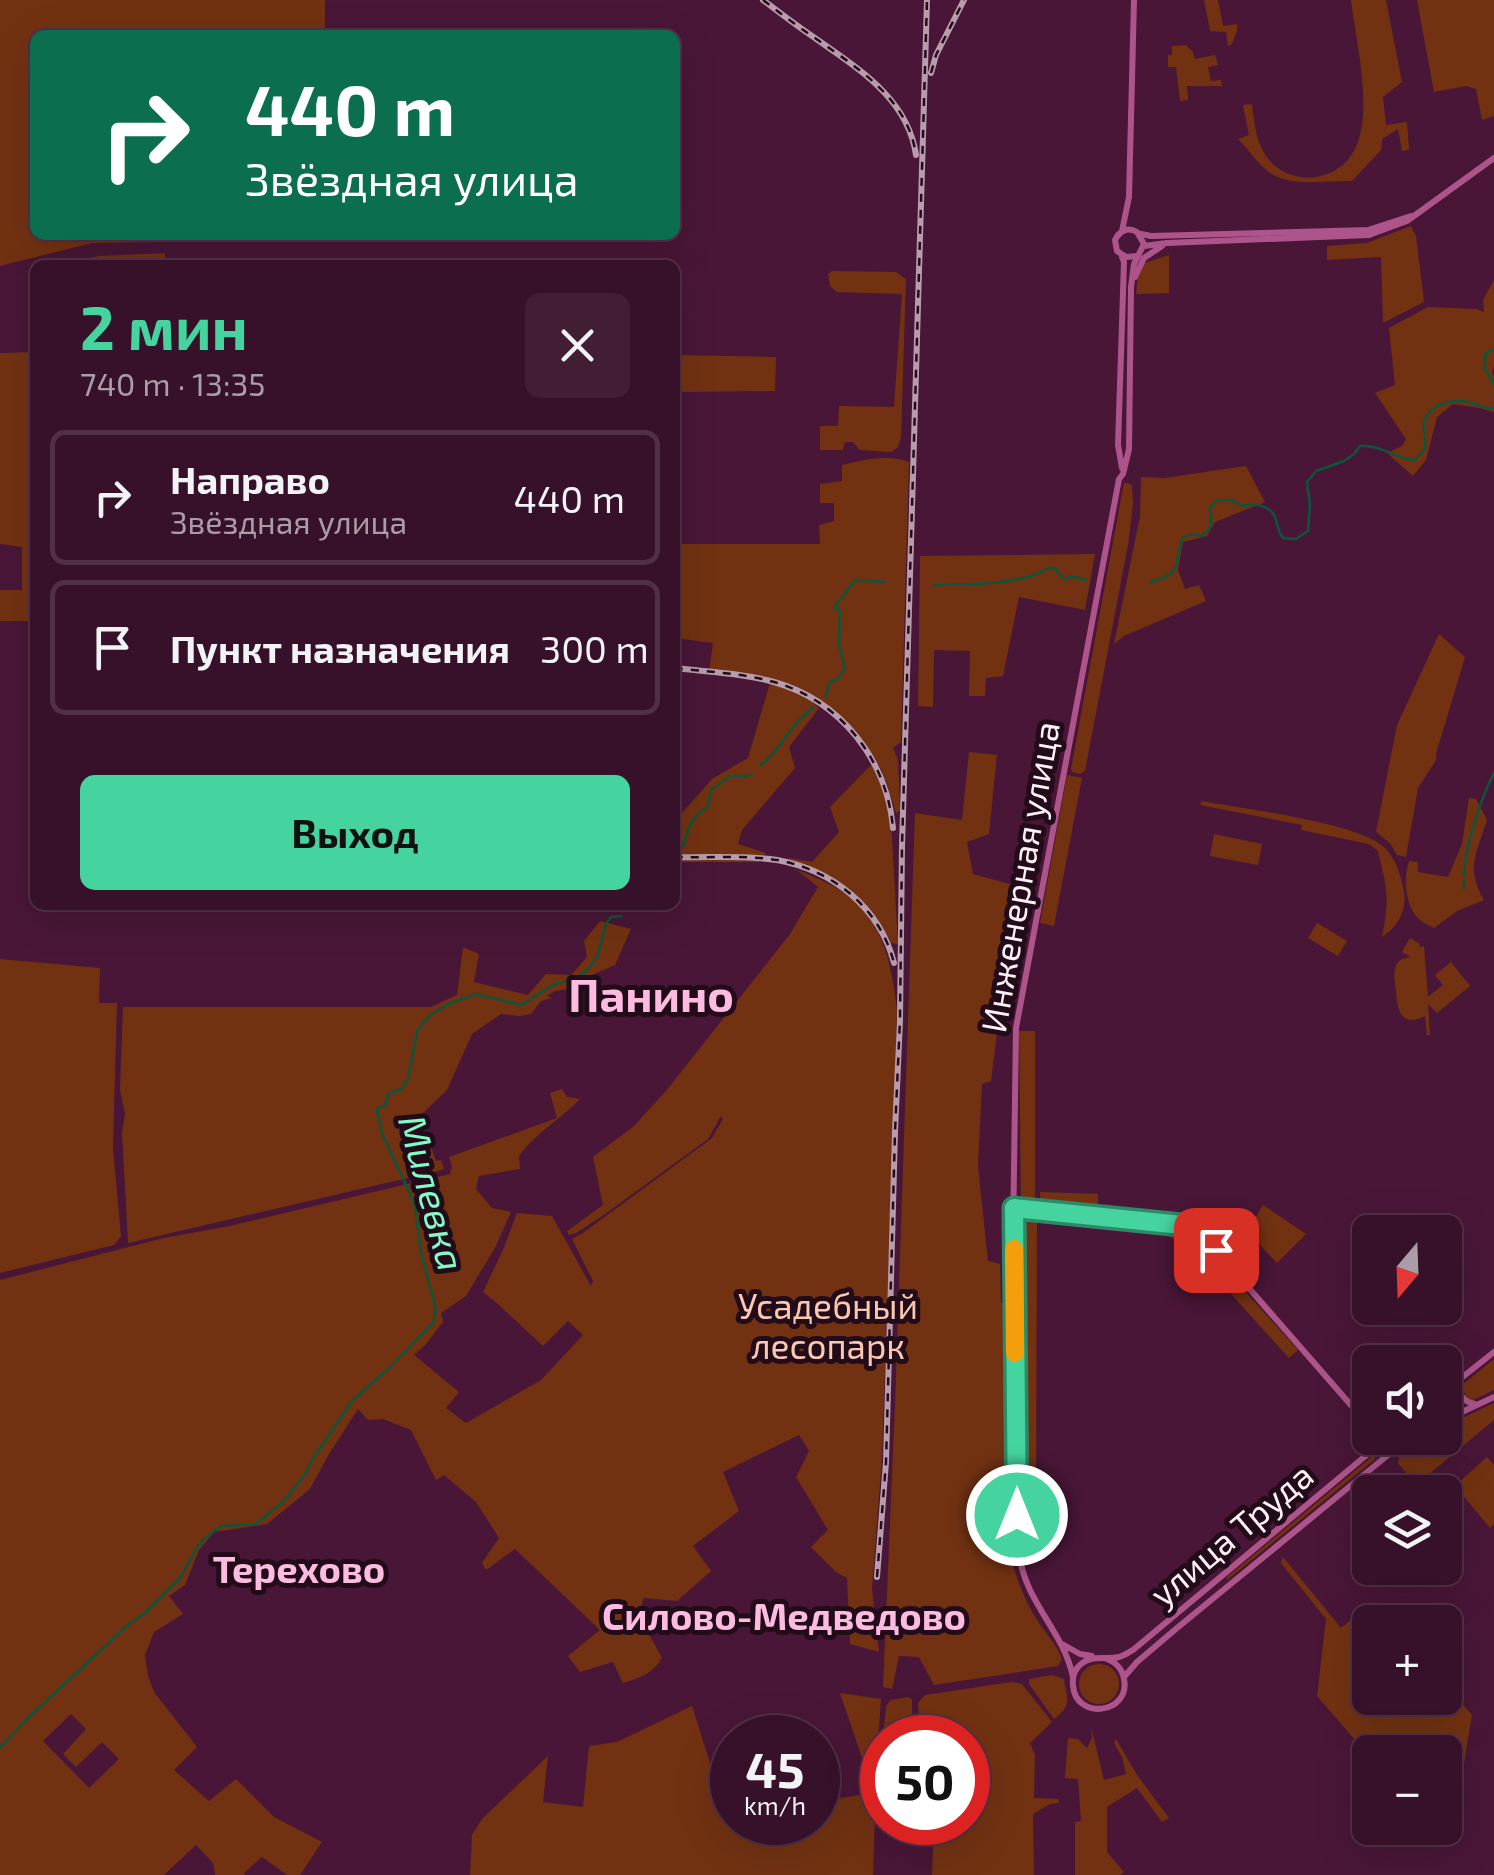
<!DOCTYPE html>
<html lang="ru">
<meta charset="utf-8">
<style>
body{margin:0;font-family:"Exo 2",sans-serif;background:#421e35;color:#f1f3f6;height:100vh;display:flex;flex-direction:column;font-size:38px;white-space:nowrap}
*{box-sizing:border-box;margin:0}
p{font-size:32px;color:#aa9da8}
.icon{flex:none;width:55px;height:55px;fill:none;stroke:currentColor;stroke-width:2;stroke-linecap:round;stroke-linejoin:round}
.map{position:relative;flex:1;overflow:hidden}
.panel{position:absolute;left:30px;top:260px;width:650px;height:650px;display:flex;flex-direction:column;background:#371029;border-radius:15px;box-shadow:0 10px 40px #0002,0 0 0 2px #513046}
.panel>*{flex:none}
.banner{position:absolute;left:30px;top:30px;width:650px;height:210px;border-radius:15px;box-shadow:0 10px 40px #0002,0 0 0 2px #513046;background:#0b6e4f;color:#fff;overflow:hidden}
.needle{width:65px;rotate:199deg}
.tools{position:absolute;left:1352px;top:1215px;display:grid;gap:20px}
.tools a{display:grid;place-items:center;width:110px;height:110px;border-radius:15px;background:#371029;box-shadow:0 10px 40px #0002,0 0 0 2px #513046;font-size:50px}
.speed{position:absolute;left:710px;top:1715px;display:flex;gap:20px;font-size:50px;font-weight:700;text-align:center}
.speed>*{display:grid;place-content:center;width:130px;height:130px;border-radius:50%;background:#371029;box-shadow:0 10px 40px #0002,0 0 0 2px #513046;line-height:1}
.speed small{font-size:25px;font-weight:400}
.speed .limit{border:15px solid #d22;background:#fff;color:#111}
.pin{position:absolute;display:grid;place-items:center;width:85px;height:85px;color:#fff;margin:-42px;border-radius:20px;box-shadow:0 5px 15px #0006}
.me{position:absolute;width:110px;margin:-55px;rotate:0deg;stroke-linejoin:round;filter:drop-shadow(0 0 8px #0008)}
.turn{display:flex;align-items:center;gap:35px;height:210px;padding:0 50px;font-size:45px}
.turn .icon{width:130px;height:130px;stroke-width:2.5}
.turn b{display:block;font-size:70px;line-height:85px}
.round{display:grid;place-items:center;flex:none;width:105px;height:105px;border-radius:15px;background:#421e35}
.overview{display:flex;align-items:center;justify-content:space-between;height:170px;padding:0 50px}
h1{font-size:60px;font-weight:700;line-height:75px;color:#45d49f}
.action{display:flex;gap:20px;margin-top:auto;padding:20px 50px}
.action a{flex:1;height:115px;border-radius:15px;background:#45d49f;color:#111;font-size:40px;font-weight:700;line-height:115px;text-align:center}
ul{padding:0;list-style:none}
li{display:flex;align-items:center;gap:30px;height:135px;margin:0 20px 15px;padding:0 30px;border:5px solid #513046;border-radius:15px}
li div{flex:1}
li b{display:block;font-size:38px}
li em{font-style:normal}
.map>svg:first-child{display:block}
.green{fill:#723212;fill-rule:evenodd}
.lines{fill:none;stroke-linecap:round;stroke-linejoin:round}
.stream{stroke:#0b563d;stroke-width:2.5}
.secondary{stroke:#ad558b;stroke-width:6}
.rail-casing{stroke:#b89cad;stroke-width:6}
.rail{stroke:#230c1a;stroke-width:2.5;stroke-dasharray:8;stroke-linecap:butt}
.route-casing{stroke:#2d8a67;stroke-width:25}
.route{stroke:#45d49f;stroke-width:18}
.slow{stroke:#f59e0b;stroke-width:18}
.labels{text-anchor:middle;stroke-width:10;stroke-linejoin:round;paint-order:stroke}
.street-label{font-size:35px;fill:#fef0f7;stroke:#230c1a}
.park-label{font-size:35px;fill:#fac7b1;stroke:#230c1a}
.water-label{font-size:38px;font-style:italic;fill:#82fbc8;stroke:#230c1a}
.neighbourhood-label{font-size:38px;font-weight:bold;fill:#fdbbe0;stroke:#230c1a}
.district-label{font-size:45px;font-weight:bold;fill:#fdbbe0;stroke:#230c1a}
</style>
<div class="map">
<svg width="1494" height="1875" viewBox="0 0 1494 1875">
<rect width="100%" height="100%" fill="#491637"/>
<!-- green -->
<path class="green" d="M0,0H325V35H35V235H425L422,237L92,243L0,266Z
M1204,0H1218L1223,26L1237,24V31L1232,44L1228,46L1226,32L1210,31Z
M1351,0H1386L1402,82L1383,97L1386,125L1407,122L1409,150L1402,151L1398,129L1382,139L1381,150L1352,181C1327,180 1293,187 1272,174C1258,165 1249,150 1238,139L1249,135L1243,105L1252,104C1254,121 1256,142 1266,156C1289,189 1340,183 1356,147C1373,108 1356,42 1351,0Z
M1417,0H1494V116L1482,120L1476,89L1466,86L1434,92Z
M1186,45L1193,52L1195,59L1215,55L1218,65L1208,67L1211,81L1221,80L1222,86H1187L1188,100L1180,101L1176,67H1168V55H1172V46Z
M1411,226L1416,236L1424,302L1383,323L1381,257L1327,260V246L1367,243Z
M165,253V265H56L99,256Z
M1169,255V293L1136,294L1138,277L1145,263Z
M832,271L896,272L906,279L901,437L898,447L891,452L860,450L853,442H845L843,450H820V426H838L839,406L894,407L902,294L837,292L830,286L828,274Z
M1494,280V366L1492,372L1494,377V412L1480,408L1453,404L1437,417L1426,460L1413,476L1387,453L1402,446L1406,439L1375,393L1395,385L1389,328L1428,307L1476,309L1484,312L1483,300Z
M35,352V621H0V590H22V547L0,544V353Z
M675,355L776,357L775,391L676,392L677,544H820L819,525L834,521V503H820V484L842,481V465C863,460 889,454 909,462L901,742L893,748L898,760L900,811L896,813C891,796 885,775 876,760C862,736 835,713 810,700L819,708L789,747L795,768L742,830L738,844L766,853L759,862H680L675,869V821L712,779L748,758L770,683L709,673L713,643L675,638Z
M1246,466L1265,502L1215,522L1207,536L1183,542L1178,570L1185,589L1199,585L1206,601L1124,636L1114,644L1140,516L1141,477L1164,478Z
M1124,482L1132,485L1133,504L1128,545L1085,771L1080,774L1072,772L1071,769Z
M1095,554L1085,610L1019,597L1003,676L986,678L985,696H969L970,651L934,650L933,707L918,706L920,556Z
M1439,634L1465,657L1436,754V760L1418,788L1406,857L1397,855L1390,843L1376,832L1397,725Z
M969,752L997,755L989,834L967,842L973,874L1013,885L1015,970H996L992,1006L1000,1010L991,1081L982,1084L978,1166L988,1261L1000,1264L1001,1303H1009L1012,1561C1018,1584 1026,1603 1039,1623C1047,1635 1057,1645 1062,1659L1058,1666L934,1685L919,1657L899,1656L892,1689L883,1687L895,1404L915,813L962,820Z
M873,763L887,801L891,821L898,944L890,943C863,892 842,879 788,861L789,858L812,862L839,832L830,807Z
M1067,775L1082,778L1054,926L1040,923Z
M1469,798L1476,799L1487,820C1477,852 1465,868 1484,900L1457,911L1434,928C1429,925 1423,923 1419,919C1405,907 1403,877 1409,861L1418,862V872L1448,877L1462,844Z
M1202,801C1242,809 1361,822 1386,849C1397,861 1401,877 1404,891C1407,911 1398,926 1382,937C1390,899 1387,888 1378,851L1369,844L1301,830L1302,825L1200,805Z
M1214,834L1262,844L1258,865L1210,856Z
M796,869C808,875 821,879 833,886C882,913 891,959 897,1010L882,1458L872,1589L879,1652L850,1644L847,1578L836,1572L811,1547L828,1530L796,1477L809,1451L799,1435L723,1472L739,1511L693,1546L711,1571L677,1601L644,1598L638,1614L662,1658C653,1673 640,1678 623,1683L613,1662L580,1672L568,1656L600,1630L515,1549L486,1570L482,1563L499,1538L476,1502L444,1475L436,1480L411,1430L383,1419L368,1420L358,1409L329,1454L310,1489L267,1524L214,1532L199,1550L185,1585L169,1596L183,1614L154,1632L145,1655L148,1676L154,1692L197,1747L174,1770L209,1801L236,1779L274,1817L322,1842L300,1875H287L262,1857L244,1873L245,1875H215L213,1863L196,1845L164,1875H0V1280L164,1238L230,1226L450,1174L452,1167L449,1157L557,1118L550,1093L562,1089L567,1097L580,1099C561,1119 535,1133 519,1156L520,1169L479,1176L476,1189L492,1208L511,1212L496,1246L466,1296L441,1313L443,1322L426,1344L414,1355L459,1392L446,1408L466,1423L541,1380L583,1335L568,1321L543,1346L499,1305L483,1292L503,1250L517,1213L552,1216L591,1286L593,1281L572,1239L583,1233L712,1138L723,1119L721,1116L708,1139L605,1214L576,1233L569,1235L567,1231L603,1205L593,1157L634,1126L666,1091L790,934L818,887ZM71,1714L86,1729L63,1754L76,1767L102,1742L119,1759L89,1788L43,1741Z
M600,921L631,929L615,965L587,977L569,989L555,991L547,996L552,998L541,1001L531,1014L520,1016L501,1014L472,1034L447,1090L420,1116L436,1161L441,1160L444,1168L442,1170L128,1243L122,1132L125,1114L120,1090L123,1007H431L457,995L463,947L479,954L474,982L528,995L546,974L571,975L587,957L584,941Z
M1317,923L1347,941L1338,956L1308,938Z
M1410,938L1420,944L1419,947L1424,946L1428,997L1443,985L1435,975L1451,962L1470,986L1437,1013L1428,1004L1430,1035H1427L1425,1016C1402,1028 1397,1011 1396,991C1395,983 1393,972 1396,966C1400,958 1403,959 1410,957L1402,952Z
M0,959L100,968L99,1003H117L113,1148L121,1236L114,1245L0,1273Z
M1019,1031H1035V1206L1021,1204Z
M1040,1192L1098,1194V1212L1040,1207Z
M1263,1205L1306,1234L1277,1263L1247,1232Z
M1024,1215H1037L1036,1499L1026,1500V1507L1022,1504Z
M1157,1228C1174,1229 1187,1235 1201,1243L1298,1350L1289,1358L1191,1250L1166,1235L1156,1233Z
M1494,1359V1390L1473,1400L1468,1399L1461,1386Z
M1494,1403V1420L1416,1485L1398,1463C1401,1440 1425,1438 1445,1438V1426Z
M1374,1455L1375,1459L1227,1580V1577Z
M1487,1457L1494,1465V1524L1490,1528L1455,1486Z
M1283,1557L1341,1628L1365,1608L1376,1622H1370V1698H1445V1684L1472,1715L1464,1763L1445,1779V1752H1370V1757L1317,1696L1326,1619L1281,1563Z
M1079 1684a20 20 0 1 1 40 0a20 20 0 1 1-40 0Z
M1052,1675L1064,1679C1067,1700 1073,1704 1054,1719L1029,1684V1679Z
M1012,1682L1022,1684L1052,1722L1030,1743L1035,1755L1034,1798L1058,1799L1059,1803L1050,1804L1033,1814L1034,1875H932L934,1823L968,1822V1738L927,1737V1722L919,1718L918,1703L925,1695Z
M840,1693L881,1699L877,1756L862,1758Z
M908,1697L912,1699V1715L892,1726V1737H883L886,1706L891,1700Z
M692,1706L717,1785L732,1782V1822H818V1801L861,1795L862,1761L877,1760L873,1875H470L472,1835L482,1819L548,1756L543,1802L583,1807L589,1746L617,1742Z
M1091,1726L1104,1780L1126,1774L1122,1757L1114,1743L1116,1739L1137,1775L1169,1818L1162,1822L1137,1788L1107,1807V1852L1124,1872L1120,1875H1075V1822L1081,1821L1078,1779L1065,1778L1068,1738L1078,1739L1087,1748L1092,1738Z"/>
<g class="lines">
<!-- stream -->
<path class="stream" d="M1494,349L1486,353L1484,367L1494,384
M1151,582C1187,571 1171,566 1183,538L1191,534L1201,536C1214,528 1212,521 1210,508L1216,501L1230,500L1244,506C1254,503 1268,505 1274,515C1279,524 1276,529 1283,538L1296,539L1308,531L1310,504L1307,482L1316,471L1344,461L1354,454L1360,446C1383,445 1393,458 1415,460L1425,449C1426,440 1423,432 1424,424C1426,406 1447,400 1463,401C1474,402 1483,409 1494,408
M934,585C959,584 984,585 1008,581C1012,580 1031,577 1032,576C1042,572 1044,568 1055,568L1062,578L1066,579L1070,576L1086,580
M826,696L830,682L836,680L845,669L839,645L840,611L835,608L836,605L855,580L885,582
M761,765L773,754L797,722L813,707
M677,848L684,845C688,826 692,817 708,806L711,790L730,776L742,777L752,774
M1464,876C1463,852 1482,795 1494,773
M1464,881V889
M634,907L640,905
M0,1748L29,1717L129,1624L144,1614L180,1578L196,1549L204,1539L221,1526L256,1524L284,1501L305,1474L312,1460L352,1401L387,1370L433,1323L436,1309L421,1253L415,1205L382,1133L377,1111L379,1107L385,1106L388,1094L401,1089L408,1080L417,1031L430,1015L447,1005L475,994L522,1005L554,984L577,979L591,966L598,955L606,924L611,917L622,916"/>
<!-- secondary -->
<path class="secondary" d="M1122,231L1129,197L1134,0
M1141,234L1151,236L1368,230L1411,216
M1144,246L1167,243L1369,235L1407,221L1494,158
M1135,277L1144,258L1162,246
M1122,468L1118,445L1124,262L1122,257
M1014,1208L1182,1225L1200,1232L1370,1427
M1459,1381C1457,1393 1463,1402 1475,1404
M1445,1391L1494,1352
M1445,1420L1494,1397
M1378,1438L1388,1455
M1062,1644L1080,1654L1092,1656
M1104,1658C1114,1661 1122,1667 1124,1679C1131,1714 1075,1721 1073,1685C1072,1676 1075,1669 1081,1664C1093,1654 1106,1660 1119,1657C1123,1656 1129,1652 1133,1650L1387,1438
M1073,1677C1063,1630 1026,1604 1019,1554L1013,1239L1016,1028L1119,479L1123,474L1129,449L1131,287L1134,264L1144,244L1137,232C1128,227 1120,230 1115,240L1117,251L1126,257L1137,256
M1124,1677L1137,1662L1177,1628L1388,1455L1414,1438"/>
<!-- rail casing -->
<g class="rail-casing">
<path id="rail" d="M763,0C780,13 797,26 815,38C857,68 908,98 916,155
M931,73L936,55L964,0
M675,668C707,672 743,673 774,682C841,701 887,760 893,828
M675,857C708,858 744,855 777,860C833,870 880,908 894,963
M877,1577L886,1462L895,1132L900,1020L902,846L927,0"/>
</g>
<!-- rail -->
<use href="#rail" class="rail"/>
</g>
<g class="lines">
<!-- route casing -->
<g class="route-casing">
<path id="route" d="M1017,1515L1014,1208L1182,1225L1200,1232L1216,1250"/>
</g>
<!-- route -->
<use href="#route" class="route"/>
<!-- slow -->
<path class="slow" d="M1014,1249L1015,1353"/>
</g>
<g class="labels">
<!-- street labels -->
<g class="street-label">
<text transform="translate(1021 877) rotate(-80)" y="12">Инженерная улица</text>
<text transform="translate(1232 1535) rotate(-40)" y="12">улица Труда</text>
</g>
<!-- park labels -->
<g class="park-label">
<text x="828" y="1319">Усадебный<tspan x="828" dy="40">лесопарк</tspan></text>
</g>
<!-- water labels -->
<g class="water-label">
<text transform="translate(431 1193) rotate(75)" y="13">Милевка</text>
</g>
<!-- neighbourhood labels -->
<g class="neighbourhood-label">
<text x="299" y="1583">Терехово</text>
<text x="784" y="1630">Силово-Медведово</text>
</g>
<!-- district labels -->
<g class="district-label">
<text x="651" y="1012">Панино</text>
</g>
</g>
</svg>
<div class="tools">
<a><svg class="needle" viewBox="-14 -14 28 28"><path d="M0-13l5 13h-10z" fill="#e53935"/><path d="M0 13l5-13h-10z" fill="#aa9da8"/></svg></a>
<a><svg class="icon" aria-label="sound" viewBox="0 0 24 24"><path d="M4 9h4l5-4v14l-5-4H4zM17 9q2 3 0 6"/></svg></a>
<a><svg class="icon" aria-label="layers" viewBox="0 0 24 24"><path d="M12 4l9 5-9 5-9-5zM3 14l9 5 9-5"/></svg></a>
<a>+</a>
<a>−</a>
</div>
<div class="speed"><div>45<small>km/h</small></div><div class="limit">50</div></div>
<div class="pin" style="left:1216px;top:1250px;background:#d93025"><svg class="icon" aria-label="arrive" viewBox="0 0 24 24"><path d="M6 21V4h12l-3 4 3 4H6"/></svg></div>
<svg class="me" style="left:1017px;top:1515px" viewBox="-20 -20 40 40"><circle r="17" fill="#45d49f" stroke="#fff" stroke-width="3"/><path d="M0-11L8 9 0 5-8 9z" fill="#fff"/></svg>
<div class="banner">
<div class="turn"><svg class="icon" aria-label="right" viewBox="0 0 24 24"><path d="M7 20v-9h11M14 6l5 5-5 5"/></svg><div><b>440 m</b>Звёздная улица</div></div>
</div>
<section class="panel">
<div class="overview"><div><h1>2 мин</h1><p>740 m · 13:35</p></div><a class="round"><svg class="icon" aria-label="close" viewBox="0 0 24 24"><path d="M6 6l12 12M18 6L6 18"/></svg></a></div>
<ul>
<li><svg class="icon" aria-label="right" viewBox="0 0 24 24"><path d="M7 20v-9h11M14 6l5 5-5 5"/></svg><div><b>Направо</b><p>Звёздная улица</p></div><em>440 m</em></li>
<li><svg class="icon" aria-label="arrive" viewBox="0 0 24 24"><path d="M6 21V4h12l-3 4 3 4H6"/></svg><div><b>Пункт назначения</b></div><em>300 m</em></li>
</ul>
<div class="action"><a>Выход</a></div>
</section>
</div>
